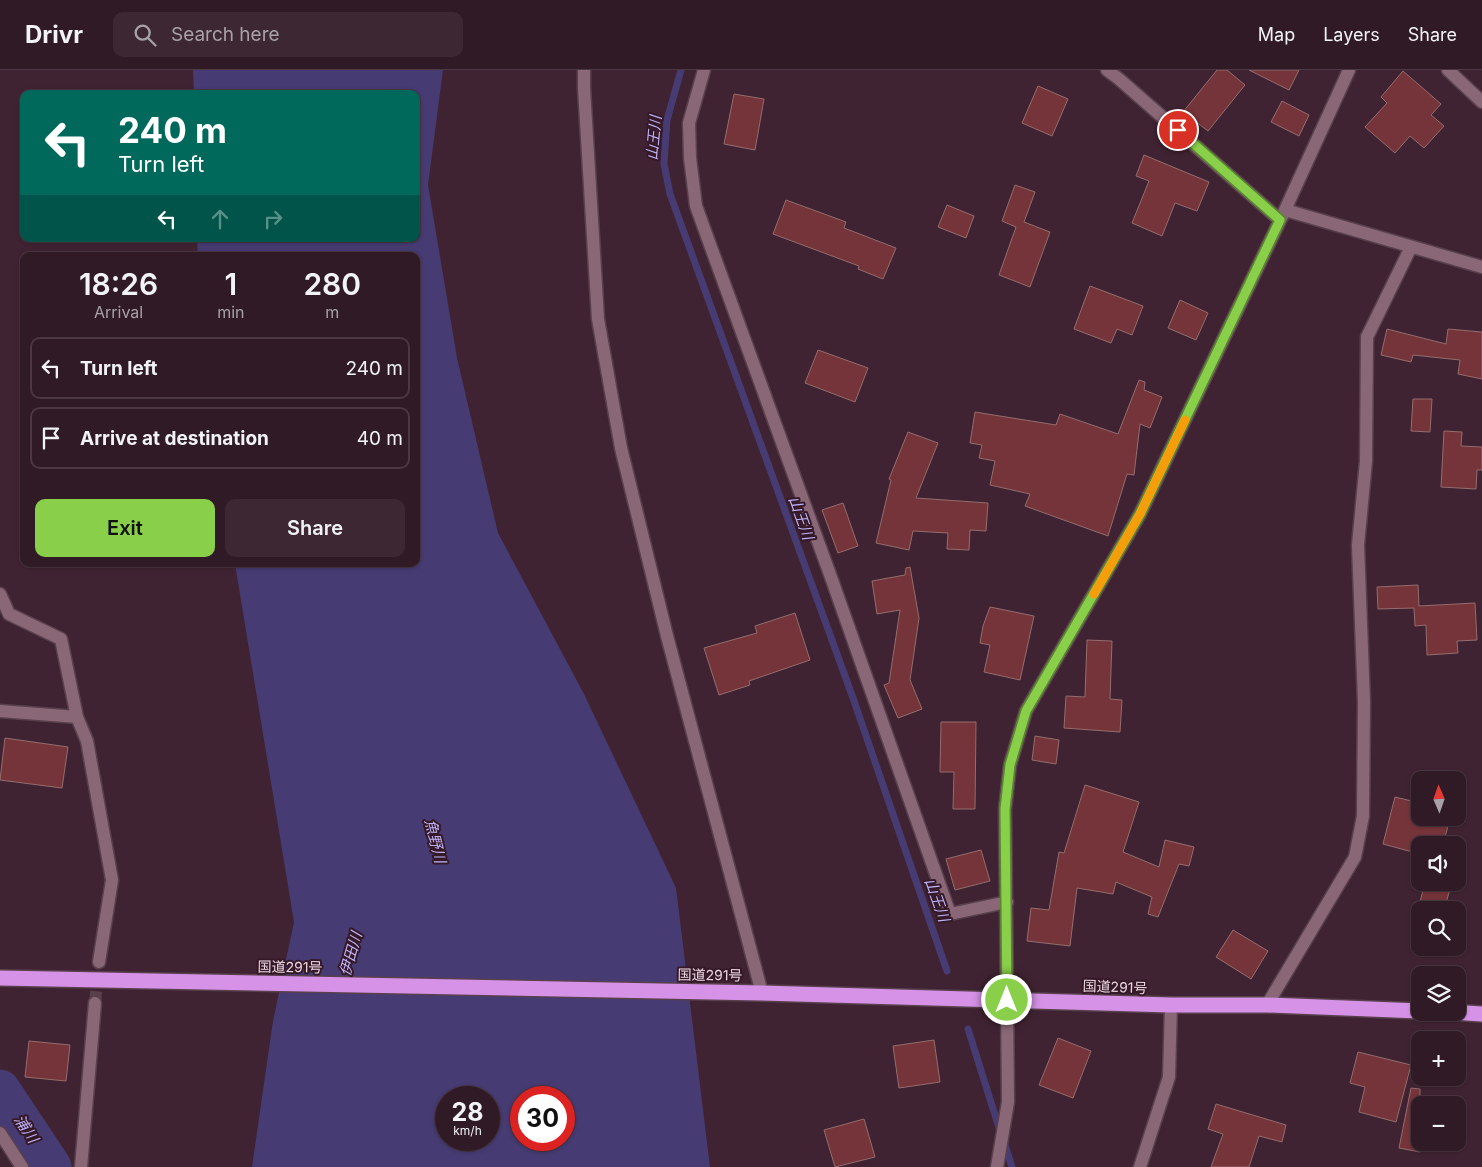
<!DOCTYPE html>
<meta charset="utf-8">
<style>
body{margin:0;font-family:Inter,"Noto Sans JP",sans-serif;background:#3c2732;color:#f1f3f6;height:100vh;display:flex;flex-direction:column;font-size:19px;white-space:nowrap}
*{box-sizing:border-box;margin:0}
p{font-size:16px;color:#a8a1a7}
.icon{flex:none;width:28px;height:28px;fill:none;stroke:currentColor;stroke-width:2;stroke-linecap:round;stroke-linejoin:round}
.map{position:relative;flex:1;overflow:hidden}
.side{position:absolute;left:20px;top:182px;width:400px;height:315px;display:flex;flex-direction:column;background:#301a26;border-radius:10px;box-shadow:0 1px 4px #0004,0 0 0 1px #4b3843}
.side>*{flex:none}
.hud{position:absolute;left:20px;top:20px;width:400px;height:152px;border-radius:10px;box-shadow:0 1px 4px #0004,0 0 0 1px #4b3843;background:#00695c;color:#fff;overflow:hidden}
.needle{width:32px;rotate:358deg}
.fabs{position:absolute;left:1411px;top:701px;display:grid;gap:10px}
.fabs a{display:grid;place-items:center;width:55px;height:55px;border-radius:10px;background:#301a26;box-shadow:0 1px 4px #0004,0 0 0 1px #4b3843;font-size:25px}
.speed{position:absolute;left:435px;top:1016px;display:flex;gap:10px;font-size:25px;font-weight:700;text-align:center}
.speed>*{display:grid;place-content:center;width:65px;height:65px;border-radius:50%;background:#301a26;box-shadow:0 1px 4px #0004,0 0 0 1px #4b3843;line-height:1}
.speed small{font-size:12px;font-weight:400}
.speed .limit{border:8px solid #d22;background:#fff;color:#111}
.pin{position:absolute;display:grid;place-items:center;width:42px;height:42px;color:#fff;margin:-21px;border:2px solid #fff;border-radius:50%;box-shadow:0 1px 5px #0007}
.me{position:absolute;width:55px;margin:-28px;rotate:0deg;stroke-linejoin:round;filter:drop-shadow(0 0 4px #0008)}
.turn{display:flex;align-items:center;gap:18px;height:105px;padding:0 15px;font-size:22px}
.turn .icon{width:65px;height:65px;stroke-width:2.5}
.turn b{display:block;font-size:35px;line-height:42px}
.lanes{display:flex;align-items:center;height:48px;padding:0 15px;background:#0003;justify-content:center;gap:25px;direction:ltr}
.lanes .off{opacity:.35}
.eta{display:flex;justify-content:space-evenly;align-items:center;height:85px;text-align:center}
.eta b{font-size:30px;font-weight:600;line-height:35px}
.cta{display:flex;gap:10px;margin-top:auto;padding:10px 15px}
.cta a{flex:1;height:58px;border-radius:10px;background:#89cf49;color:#111;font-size:20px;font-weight:600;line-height:58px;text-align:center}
.cta a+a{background:#3c2732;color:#f1f3f6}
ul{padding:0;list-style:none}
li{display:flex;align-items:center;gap:15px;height:62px;margin:0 10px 8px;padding:0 5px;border:2px solid #4b3843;border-radius:10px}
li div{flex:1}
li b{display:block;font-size:19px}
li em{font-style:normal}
header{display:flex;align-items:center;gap:30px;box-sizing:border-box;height:70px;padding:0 25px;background:#301a26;border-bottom:1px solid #4b3843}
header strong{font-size:24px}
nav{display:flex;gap:28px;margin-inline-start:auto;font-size:18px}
.search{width:350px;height:45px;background:#3c2732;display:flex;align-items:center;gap:12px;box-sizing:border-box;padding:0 18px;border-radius:10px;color:#a8a1a7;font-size:19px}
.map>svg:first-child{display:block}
.water{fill:#463b72;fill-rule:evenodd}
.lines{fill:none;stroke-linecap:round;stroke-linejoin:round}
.stream{stroke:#463b72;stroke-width:7}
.river{stroke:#463b72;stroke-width:41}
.building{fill:#753439;stroke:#946d6e}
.street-tunnel{stroke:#5a3e4c;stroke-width:12;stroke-dasharray:12 6;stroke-linecap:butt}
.street-casing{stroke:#59404d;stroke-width:15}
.secondary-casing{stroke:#59404d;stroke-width:15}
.highway-casing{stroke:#59404d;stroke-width:18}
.street{stroke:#896777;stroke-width:12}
.secondary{stroke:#896777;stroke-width:12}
.highway{stroke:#d692e6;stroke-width:15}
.route-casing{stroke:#59872f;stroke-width:12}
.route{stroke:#89cf49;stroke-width:9}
.slow{stroke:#f59e0b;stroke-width:9}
.labels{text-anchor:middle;stroke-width:4;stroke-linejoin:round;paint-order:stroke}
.street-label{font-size:14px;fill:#ead6df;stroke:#351928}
.water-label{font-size:15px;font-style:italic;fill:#beb4f9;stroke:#351928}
</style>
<header>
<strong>Drivr</strong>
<div class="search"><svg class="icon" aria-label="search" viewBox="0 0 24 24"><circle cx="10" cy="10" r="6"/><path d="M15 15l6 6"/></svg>Search here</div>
<nav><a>Map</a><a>Layers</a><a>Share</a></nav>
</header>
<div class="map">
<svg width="1482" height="1097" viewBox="0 0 1482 1097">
<rect width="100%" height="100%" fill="#402332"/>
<!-- water -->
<path class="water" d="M193,0H443L428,115L457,288L498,463L584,624L676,818L710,1097H252L273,951L294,852L235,494H416V186H198L197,169H416V24H194ZM446,1028H489V1070H446ZM521,1028H564V1070H521Z"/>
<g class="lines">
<!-- stream -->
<path class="stream" d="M681,0L667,50L664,94L670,124L853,628L947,901
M968,959L1000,1061
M1004,1071L1012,1097"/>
<!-- river -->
<path class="river" d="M0,1020L51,1097"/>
</g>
<!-- building -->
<path class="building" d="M1217,0H1227L1245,15L1208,61L1183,42Z
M1249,0H1299L1289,20Z
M1403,1L1441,34L1431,45L1444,56L1424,78L1410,66L1395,83L1365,57L1387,33L1381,27Z
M1038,16L1068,29L1052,66L1022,53Z
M734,24L764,29L755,80L724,74Z
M1282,31L1309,45L1299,66L1271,52Z
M1144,85L1209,112L1197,141L1175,133L1162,166L1132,153L1149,111L1136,106Z
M1015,115L1035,122L1024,152L1050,162L1030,217L999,205L1016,157L1002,151Z
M786,130L846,152L844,158L896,178L883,209L858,199L859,196L773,164Z
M947,135L974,146L966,168L938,157Z
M1090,216L1143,236L1132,265L1117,259L1111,273L1074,259Z
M1180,230L1208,243L1196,270L1168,258Z
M1387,259L1446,274L1448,259L1482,262V309L1458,304L1460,290L1413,285L1411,292L1381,285Z
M818,280L868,298L855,332L805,313Z
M1139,310L1145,312L1144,320L1162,327L1150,358L1140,354L1134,405L1127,404L1108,466L1025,436L1030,424L990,415L995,391L979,388L982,375L970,373L975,342L1056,355L1060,344L1118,364Z
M1413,329H1432L1430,362L1411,361Z
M1444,361L1462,362L1461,376L1482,377V400H1477L1476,419L1441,417Z
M908,362L938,373L916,428L988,433L986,461L970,460L969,480L947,479L948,463L913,461L909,480L876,473L891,410L889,409Z
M843,433L858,476L838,483L822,440Z
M910,497L919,548L910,610L922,639L898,648L884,615L889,613L900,540L877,544L872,511L905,505L906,498Z
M1418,515L1419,536L1475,533L1477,570L1457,571L1458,583L1427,585L1426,555L1415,556L1414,538L1378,539L1377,517Z
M990,537L1034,546L1020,610L984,602L990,575L980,573L983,556Z
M795,543L810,590L749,611L750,615L719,625L704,578L757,563L755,556Z
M1087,570L1112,571L1110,629L1122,630L1120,662L1064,658L1066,626L1085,627Z
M941,652H976L975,739H953L954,702H940Z
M1035,666L1059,670L1056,694L1032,690Z
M5,668L68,677L62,718L0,710Z
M1085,715L1139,732L1123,782L1159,797L1165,770L1194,777L1189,796L1179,794L1158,847L1148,844L1152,827L1116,812L1113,824L1077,818L1070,876L1027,871L1031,838L1049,840L1059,782L1064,783Z
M1395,727L1420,733V748H1450L1443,775H1420V784L1383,774Z
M981,780L990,811L955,820L946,789Z
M1425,812H1452L1444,840H1418Z
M1233,860L1268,881L1251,909L1216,887Z
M1058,968L1091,981L1073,1028L1039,1015Z
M934,970L940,1012L899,1018L893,976Z
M29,971L70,975L66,1011L25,1007Z
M1358,982L1411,995L1396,1052L1359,1042L1365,1017L1350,1013Z
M1411,1018L1420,1019V1082L1399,1078Z
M1216,1034L1286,1055L1282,1072L1259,1066L1249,1097H1211L1223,1064L1208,1059Z
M864,1049L875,1087L835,1097L824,1060Z"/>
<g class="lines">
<!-- street-tunnel -->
<path class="street-tunnel" d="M95,933L99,892"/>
<!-- street casing -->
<g class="street-casing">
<path id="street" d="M584,0V18L598,249L621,378L667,566L762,923
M704,0L689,53L690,88L696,136L832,510L950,844L1007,832
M1107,0L1119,9L1280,150
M1448,0L1482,32
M1285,140L1482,197
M0,524L9,544L61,569L77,647
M0,641L77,647L87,671L112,810L99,892
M1007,930L1005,739L1010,695L1026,641L1140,444L1285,140L1349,0
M1267,935L1355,787L1363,746L1364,632L1358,475L1366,391L1367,267L1411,177
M0,1063L22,1097
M81,1097L95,933
M1140,1097L1169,1007L1171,935"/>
</g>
<!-- secondary casing -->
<g class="secondary-casing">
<path id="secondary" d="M997,1097L1008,1032L1007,930"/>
</g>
<!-- highway casing -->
<g class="highway-casing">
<path id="highway" d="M0,908L762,923L1171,935H1267L1420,941
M1451,942L1482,944"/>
</g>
<!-- street -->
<use href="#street" class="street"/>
<!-- secondary -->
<use href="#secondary" class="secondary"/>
<!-- highway -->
<use href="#highway" class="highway"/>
</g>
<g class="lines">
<!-- route casing -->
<g class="route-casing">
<path id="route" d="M1007,930L1005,739L1010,695L1026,641L1140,444L1280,150L1178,60"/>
</g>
<!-- route -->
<use href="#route" class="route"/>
<!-- slow -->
<path class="slow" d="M1094,524L1140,444L1185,350"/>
</g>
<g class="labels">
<!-- street labels -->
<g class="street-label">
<text transform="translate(290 897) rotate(1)" y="5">国道291号</text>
<text transform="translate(710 905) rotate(1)" y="5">国道291号</text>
<text transform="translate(1115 917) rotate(2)" y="5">国道291号</text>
</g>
<!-- water labels -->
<g class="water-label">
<text transform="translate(654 68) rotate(-85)" y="5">山王川</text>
<text transform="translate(801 448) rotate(70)" y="5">山王川</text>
<text transform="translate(435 771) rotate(76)" y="5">魚野川</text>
<text transform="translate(937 830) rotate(70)" y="5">山王川</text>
<text transform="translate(351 884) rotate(-74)" y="5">伊田川</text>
<text transform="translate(26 1059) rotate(56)" y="5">浦川</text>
</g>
</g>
</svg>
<div class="fabs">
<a><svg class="needle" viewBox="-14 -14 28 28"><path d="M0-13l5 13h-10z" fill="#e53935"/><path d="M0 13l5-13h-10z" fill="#a8a1a7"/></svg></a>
<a><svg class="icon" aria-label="sound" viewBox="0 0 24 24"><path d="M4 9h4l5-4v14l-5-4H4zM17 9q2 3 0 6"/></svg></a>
<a><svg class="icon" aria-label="search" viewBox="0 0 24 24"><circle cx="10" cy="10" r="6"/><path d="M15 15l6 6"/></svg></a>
<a><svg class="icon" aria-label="layers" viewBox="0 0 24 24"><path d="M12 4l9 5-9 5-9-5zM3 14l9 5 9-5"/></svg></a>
<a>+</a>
<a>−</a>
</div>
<div class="speed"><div>28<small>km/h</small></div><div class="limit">30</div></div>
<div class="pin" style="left:1178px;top:60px;background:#d93025"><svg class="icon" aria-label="arrive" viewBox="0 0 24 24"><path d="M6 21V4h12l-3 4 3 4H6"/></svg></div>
<svg class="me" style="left:1007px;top:930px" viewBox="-20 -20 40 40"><circle r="17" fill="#89cf49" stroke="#fff" stroke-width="3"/><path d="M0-11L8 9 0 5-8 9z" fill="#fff"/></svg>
<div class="hud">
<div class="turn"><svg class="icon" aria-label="left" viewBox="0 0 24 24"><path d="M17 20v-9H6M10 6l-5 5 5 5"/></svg><div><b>240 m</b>Turn left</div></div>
<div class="lanes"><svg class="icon" aria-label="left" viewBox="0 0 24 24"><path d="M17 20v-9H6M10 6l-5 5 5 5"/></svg><svg class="icon off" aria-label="ahead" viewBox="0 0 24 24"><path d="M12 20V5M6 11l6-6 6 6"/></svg><svg class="icon off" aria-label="right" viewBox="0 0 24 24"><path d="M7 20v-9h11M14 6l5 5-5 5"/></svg></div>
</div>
<section class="side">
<div class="eta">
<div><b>18:26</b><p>Arrival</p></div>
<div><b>1</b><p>min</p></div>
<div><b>280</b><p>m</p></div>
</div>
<ul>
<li><svg class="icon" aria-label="left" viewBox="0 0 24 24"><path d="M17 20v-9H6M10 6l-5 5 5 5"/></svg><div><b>Turn left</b></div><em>240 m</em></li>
<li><svg class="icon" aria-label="arrive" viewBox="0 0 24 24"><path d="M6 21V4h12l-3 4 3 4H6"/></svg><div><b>Arrive at destination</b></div><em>40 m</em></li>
</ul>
<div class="cta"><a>Exit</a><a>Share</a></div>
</section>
</div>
